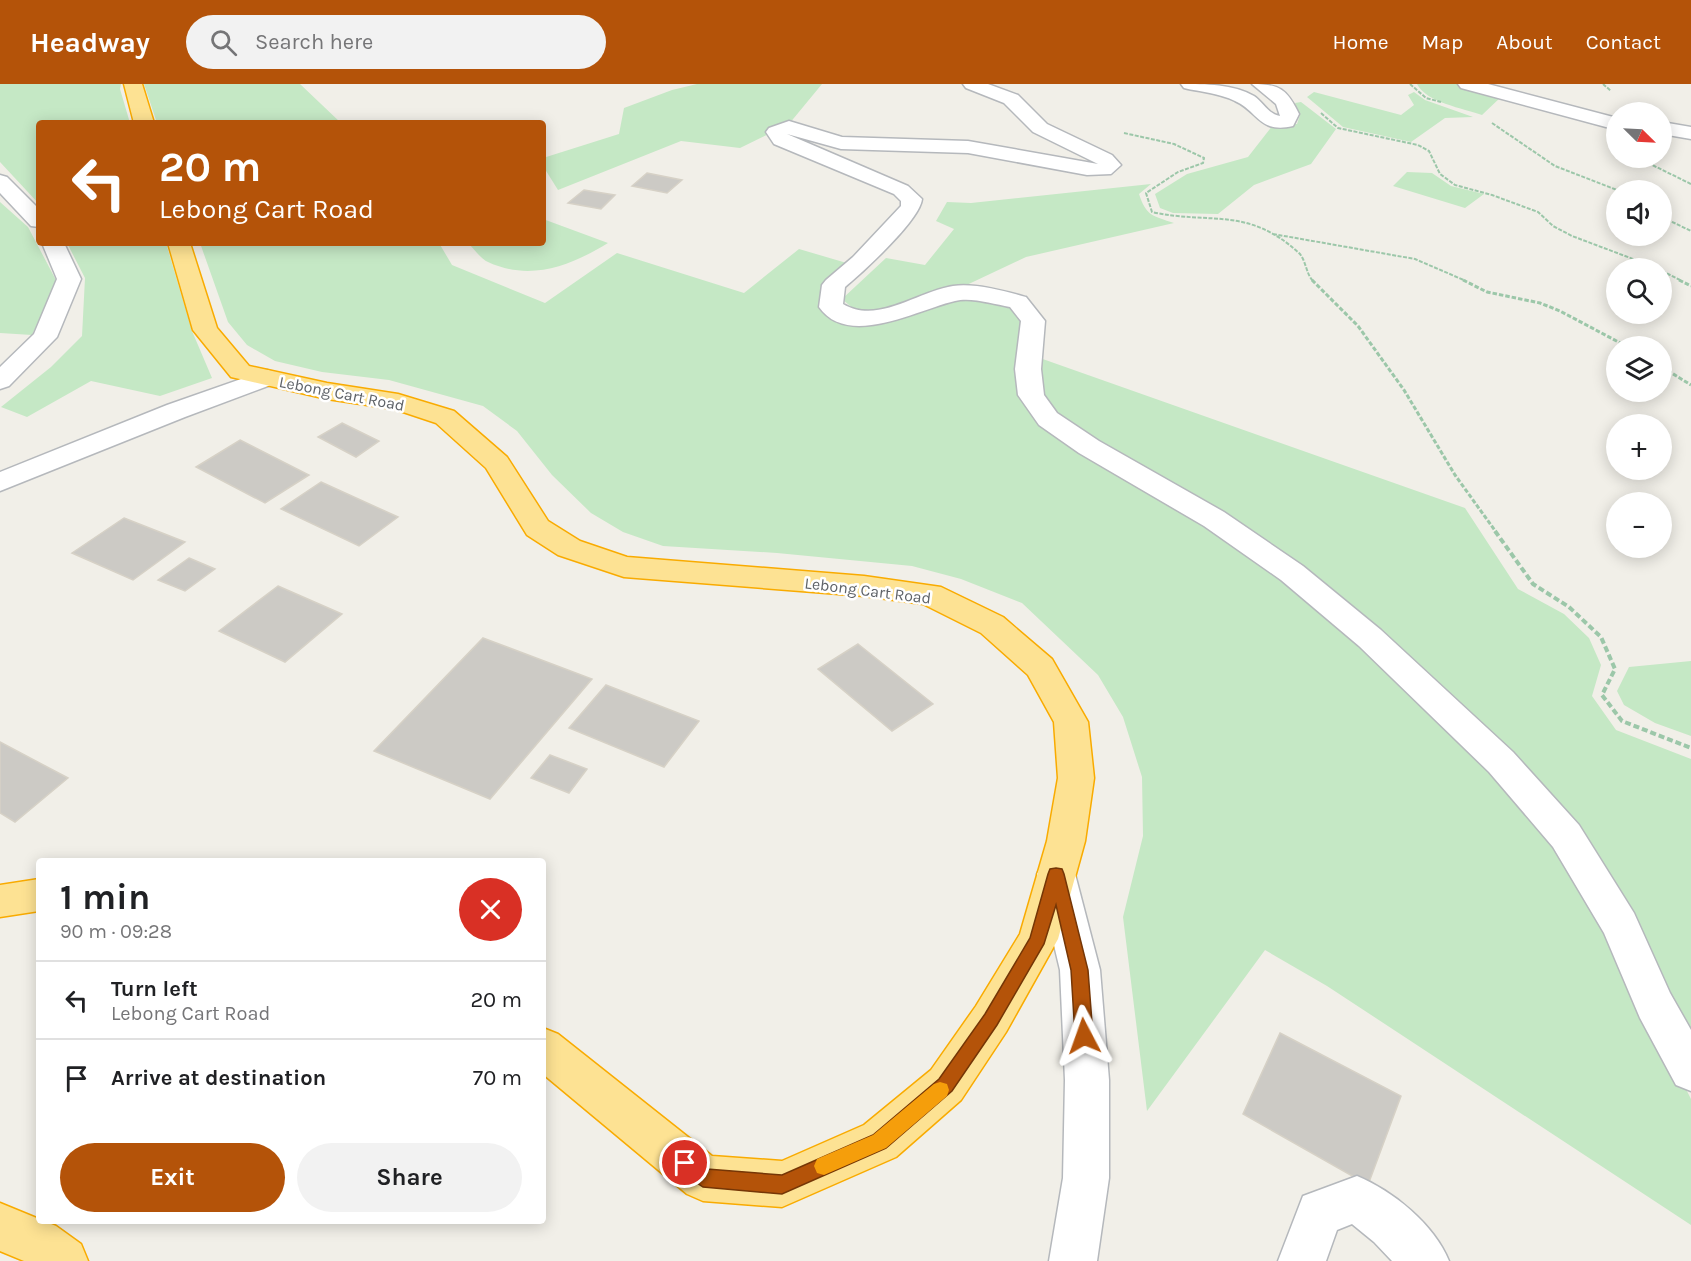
<!DOCTYPE html>
<meta charset="utf-8">
<style>
body{margin:0;font-family:Karla,sans-serif;background:#f2f2f2;color:#202124;height:100vh;display:flex;flex-direction:column;font-size:22px;white-space:nowrap}
*{box-sizing:border-box;margin:0}
p{font-size:20px;color:#757577}
.icon{flex:none;width:33px;height:33px;fill:none;stroke:currentColor;stroke-width:2;stroke-linecap:round;stroke-linejoin:round}
.map{position:relative;flex:1;overflow:hidden}
.drawer{position:absolute;left:36px;top:774px;width:510px;height:366px;display:flex;flex-direction:column;background:#fff;border-radius:6px;box-shadow:0 3px 15px #0003}
.drawer>*{flex:none}
.guide{position:absolute;left:36px;top:36px;width:510px;height:126px;border-radius:6px;box-shadow:0 3px 15px #0003;background:#b45309;color:#fff;overflow:hidden}
.needle{width:39px;rotate:114deg}
.tools{position:absolute;left:1606px;top:18px;display:grid;gap:12px}
.tools a{display:grid;place-items:center;width:66px;height:66px;border-radius:50%;background:#fff;box-shadow:0 3px 15px #0003;font-size:30px}
.pin{position:absolute;display:grid;place-items:center;width:51px;height:51px;color:#fff;margin:-26px;border:3px solid #fff;border-radius:50%;box-shadow:0 2px 6px #0007}
.me{position:absolute;width:66px;margin:-33px;rotate:356deg;stroke-linejoin:round;filter:drop-shadow(0 0 4px #0008)}
.turn{display:flex;align-items:center;gap:21px;height:126px;padding:0 24px;font-size:27px}
.turn .icon{width:78px;height:78px;stroke-width:2.5}
.turn b{display:block;font-size:42px;line-height:51px}
.round{display:grid;place-items:center;flex:none;width:63px;height:63px;border-radius:32px;background:#f2f2f2}
.summary{display:flex;align-items:center;justify-content:space-between;height:102px;padding:0 24px}
h1{font-size:36px;font-weight:700;line-height:45px}
.button{display:flex;gap:12px;margin-top:auto;padding:12px 24px}
.button a{flex:1;height:69px;border-radius:36px;background:#b45309;color:#fff;font-size:24px;font-weight:700;line-height:69px;text-align:center}
.button a+a{background:#f2f2f2;color:#202124}
ul{padding:0;list-style:none}
li{display:flex;align-items:center;gap:18px;height:78px;padding:0 24px;border-top:2px solid #e0e0e0}
li div{flex:1}
li b{display:block;font-size:22px}
li em{font-style:normal}
header{display:flex;align-items:center;gap:36px;box-sizing:border-box;height:84px;padding:0 30px;background:#b45309;color:#fff}
header strong{font-size:28px}
nav{display:flex;gap:33px;margin-inline-start:auto;font-size:21px}
.search{width:420px;height:54px;background:#f2f2f2;display:flex;align-items:center;gap:15px;box-sizing:border-box;padding:0 21px;border-radius:33px;color:#757577;font-size:22px}
.map>svg:first-child{display:block}
.green{fill:#c5e8c5}
.building{fill:#cccac5;stroke:#d6d1c6;stroke-width:1.5}
.lines{fill:none;stroke-linecap:round;stroke-linejoin:round}
.minor-casing{stroke:#b5b8bc;stroke-width:3}
.highway-casing{stroke:#f9ab00;stroke-width:3}
.path-far2{stroke:#9cc7a9;stroke-width:2;stroke-dasharray:4 1.5;stroke-linecap:butt}
.path-far1{stroke:#9cc7a9;stroke-width:3;stroke-dasharray:4.5 2;stroke-linecap:butt}
.path{stroke:#9cc7a9;stroke-width:4;stroke-dasharray:6 3;stroke-linecap:butt}
.minor{fill:#fff;fill-rule:evenodd}
.highway{fill:#fde293;fill-rule:evenodd}
.route{fill:#b45309;stroke:#753606;stroke-width:1.5}
.slow{fill:#f59e0b}
.labels{text-anchor:middle;stroke-width:5;stroke-linejoin:round;paint-order:stroke}
.street-label{font-size:16px;fill:#5f6368;stroke:#fff}
</style>
<header>
<strong>Headway</strong>
<div class="search"><svg class="icon" aria-label="search" viewBox="0 0 24 24"><circle cx="10" cy="10" r="6"/><path d="M15 15l6 6"/></svg>Search here</div>
<nav><a>Home</a><a>Map</a><a>About</a><a>Contact</a></nav>
</header>
<div class="map">
<svg width="1691" height="1177" viewBox="0 0 1691 1177">
<rect width="100%" height="100%" fill="#f1efe8"/>
<!-- green -->
<path class="green" d="M0,0H121L120,5L130,39H39V120L0,78Z
M144,0H300L341,39H157Z
M697,0H822L789,40L740,64L681,57L558,106L543,82V74L619,50L624,24L672,6Z
M1417,0H1459L1502,12L1482,31C1463,24 1427,19 1417,0Z
M1314,8L1401,31L1414,21L1408,11L1414,8L1425,16L1473,33L1445,34L1411,58L1343,43L1307,13Z
M1301,18L1336,45L1311,80L1254,101L1218,130L1173,129L1160,124L1155,110L1187,90L1248,73L1273,41L1297,40L1300,31L1295,19Z
M1407,88L1432,89L1451,102L1484,110L1465,124L1393,102Z
M1151,100L1139,110C1146,132 1153,132 1174,139L1026,173L956,206L881,231L856,227L842,215L886,174L925,181L954,145L936,137L947,118L971,119Z
M0,118L28,143L57,198L32,251L0,249Z
M543,135L608,159C572,181 531,198 488,178C481,175 474,165 468,159H543Z
M67,159H166L192,247L212,294L160,312L91,297L27,333L1,323L51,283L82,252L85,194Z
M200,159H439L452,181L545,219L617,169L744,209L799,165L850,180L828,200L845,236L958,212L1015,220L1030,238L1024,316L1236,461L1322,528L1411,604L1506,697L1581,798L1691,1015V1141L1327,902L1265,866L1147,1027L1123,833L1143,752L1142,693L1123,633L1098,591L1022,519L961,495L912,482L777,469L663,462L623,448L591,429L552,391L517,347L483,322L389,296L322,288L275,277L247,261L228,238Z
M1037,273L1465,424L1518,505L1564,530L1589,554L1601,581L1592,612L1616,646L1691,675V953L1663,903L1443,612L1052,332L1042,312Z
M1691,577V652L1655,639L1624,621L1617,607L1629,583Z"/>
<!-- building -->
<path class="building" d="M647,89L682,96L667,109L632,102Z
M584,106L615,111L601,125L568,119Z
M342,339L379,357L356,373L318,353Z
M240,356L309,391L265,419L196,383Z
M321,398L398,433L359,462L281,425Z
M124,434L185,458L133,496L72,469Z
M189,474L215,485L185,507L158,496Z
M278,502L342,530L285,578L219,547Z
M483,554L592,595L490,715L374,667Z
M858,560L933,620L892,647L818,585Z
M606,601L699,637L664,683L569,644Z
M0,658L68,694L15,738L0,729Z
M550,671L587,685L569,709L531,694Z
M1280,949L1401,1012L1368,1101L1243,1030Z"/>
<g class="lines">
<!-- minor casing -->
<g class="minor-casing">
<path id="minor" d="M963,0H988L1018,11L1047,40L1112,71L1121,81L1111,90L1087,91L968,69L841,65L787,50L908,102L922,115C920,136 863,188 845,203L843,220C878,241 918,207 953,202C976,199 1004,207 1026,213L1045,237L1041,285L1044,311L1057,329L1099,357L1224,428L1303,482L1381,546L1513,668L1579,741L1634,829L1670,909L1691,946V1007L1676,1001L1640,934L1604,849L1553,763L1489,688L1359,562L1281,496L1204,442L1079,369L1039,341L1018,311L1015,285L1021,237L1010,223C993,220 971,213 955,217C919,225 848,265 819,223L822,201L826,196L853,173L901,122V117L894,110L774,60L766,48L769,44L789,37L842,53L968,57L1098,80L1033,48L1004,19L966,4Z
M1181,0C1206,0 1233,0 1254,12C1264,19 1268,30 1280,32L1276,20L1252,0C1279,0 1287,5 1299,30L1293,42C1259,50 1258,27 1235,17C1219,9 1201,8 1184,4Z
M1458,0H1488L1617,34V46L1461,4Z
M1662,38L1691,43V55L1662,50Z
M0,91L7,93L39,125V143L31,142L0,109Z
M42,159H64L81,195L57,253L9,302L0,305V283L34,250L57,195Z
M267,286L276,289L280,294L276,299L185,333L0,407V388L167,321Z
M1056,774L1069,779L1075,790L1100,886L1109,996V1094L1097,1177H1049L1063,1094L1065,996L1060,886L1037,790L1043,779Z
M1357,1092C1393,1107 1434,1140 1449,1177H1392L1374,1158L1352,1140L1337,1146L1326,1177H1278L1303,1112Z"/>
</g>
<!-- highway casing -->
<g class="highway-casing">
<path id="highway" d="M124,0H142L154,39H134Z
M168,159H190L217,244L249,282L327,299L398,310L454,327L507,373L548,437L580,457L627,473L864,492L941,503L1003,533L1052,575L1088,638L1094,694L1085,757L1058,855L1006,948L961,1016L896,1073L782,1123L703,1117L687,1110L543,990V944L558,950L712,1072L782,1077L864,1041L931,986L976,922L1020,850L1047,757L1058,694L1054,638L1028,591L981,549L923,520L864,512L624,493L558,471L527,451L486,384L436,339L394,325L327,315L231,293L193,246Z
M39,795V827L0,833V801Z
M0,1119L56,1142L81,1160L88,1177H24L0,1167Z"/>
</g>
<!-- path-far2 -->
<path class="path-far2" d="M1410,0L1426,14L1441,18
M1603,0L1611,7
M1321,29L1338,44L1418,61L1429,67L1440,90L1455,101L1492,111L1538,128L1553,142L1572,152L1657,184
M1492,39L1555,82L1617,106
M1124,49L1174,60L1204,74L1203,79L1178,88L1146,109L1152,128C1212,141 1247,122 1299,169C1306,176 1306,190 1313,197
M1638,74L1691,100
M1662,133L1691,147
M1273,150L1415,175L1466,197
M1662,187L1682,197"/>
<!-- path-far1 -->
<path class="path-far1" d="M1312,196L1358,242L1404,306L1455,391L1496,448
M1463,196L1487,208L1540,219L1560,227L1626,262
M1679,196L1691,202
M1662,283L1691,301"/>
<!-- path -->
<path class="path" d="M1495,447L1533,500L1569,523L1601,553L1615,585L1602,611L1622,637L1691,664"/>
<!-- minor -->
<use href="#minor" class="minor"/>
<!-- highway -->
<use href="#highway" class="highway"/>
</g>
<!-- route -->
<path class="route" d="M1056,784L1062,785L1064,790L1088,886L1093,952L1090,958L1084,960L1078,958L1075,952L1071,886L1056,821L1044,860L997,941L952,1007L886,1064L782,1110L703,1103L678,1086L675,1079L678,1073L685,1070L707,1085L782,1091L873,1051L939,995L985,930L1030,854L1048,790L1050,785Z"/>
<!-- slow -->
<path class="slow" d="M940,998L947,1000L949,1006L947,1012L886,1064L824,1091L817,1089L814,1082L817,1075L873,1051L934,1000Z"/>
<g class="labels">
<!-- street labels -->
<g class="street-label">
<text transform="translate(342 309) rotate(11)" y="6">Lebong Cart Road</text>
<text transform="translate(868 506) rotate(7)" y="6">Lebong Cart Road</text>
</g>
</g>
</svg>
<div class="tools">
<a><svg class="needle" viewBox="-14 -14 28 28"><path d="M0-13l5 13h-10z" fill="#e53935"/><path d="M0 13l5-13h-10z" fill="#757577"/></svg></a>
<a><svg class="icon" aria-label="sound" viewBox="0 0 24 24"><path d="M4 9h4l5-4v14l-5-4H4zM17 9q2 3 0 6"/></svg></a>
<a><svg class="icon" aria-label="search" viewBox="0 0 24 24"><circle cx="10" cy="10" r="6"/><path d="M15 15l6 6"/></svg></a>
<a><svg class="icon" aria-label="layers" viewBox="0 0 24 24"><path d="M12 4l9 5-9 5-9-5zM3 14l9 5 9-5"/></svg></a>
<a>+</a>
<a>−</a>
</div>
<div class="pin" style="left:685px;top:1079px;background:#d93025"><svg class="icon" aria-label="arrive" viewBox="0 0 24 24"><path d="M6 21V4h12l-3 4 3 4H6"/></svg></div>
<svg class="me" style="left:1084px;top:952px" viewBox="-20 -20 40 40"><path d="M0-17L14 15 0 8-14 15z" fill="#b45309" stroke="#fff" stroke-width="4"/></svg>
<div class="guide">
<div class="turn"><svg class="icon" aria-label="left" viewBox="0 0 24 24"><path d="M17 20v-9H6M10 6l-5 5 5 5"/></svg><div><b>20 m</b>Lebong Cart Road</div></div>
</div>
<section class="drawer">
<div class="summary"><div><h1>1 min</h1><p>90 m · 09:28</p></div><a class="round" style="background:#d93025;color:#fff"><svg class="icon" aria-label="close" viewBox="0 0 24 24"><path d="M6 6l12 12M18 6L6 18"/></svg></a></div>
<ul>
<li><svg class="icon" aria-label="left" viewBox="0 0 24 24"><path d="M17 20v-9H6M10 6l-5 5 5 5"/></svg><div><b>Turn left</b><p>Lebong Cart Road</p></div><em>20 m</em></li>
<li><svg class="icon" aria-label="arrive" viewBox="0 0 24 24"><path d="M6 21V4h12l-3 4 3 4H6"/></svg><div><b>Arrive at destination</b></div><em>70 m</em></li>
</ul>
<div class="button"><a>Exit</a><a>Share</a></div>
</section>
</div>
